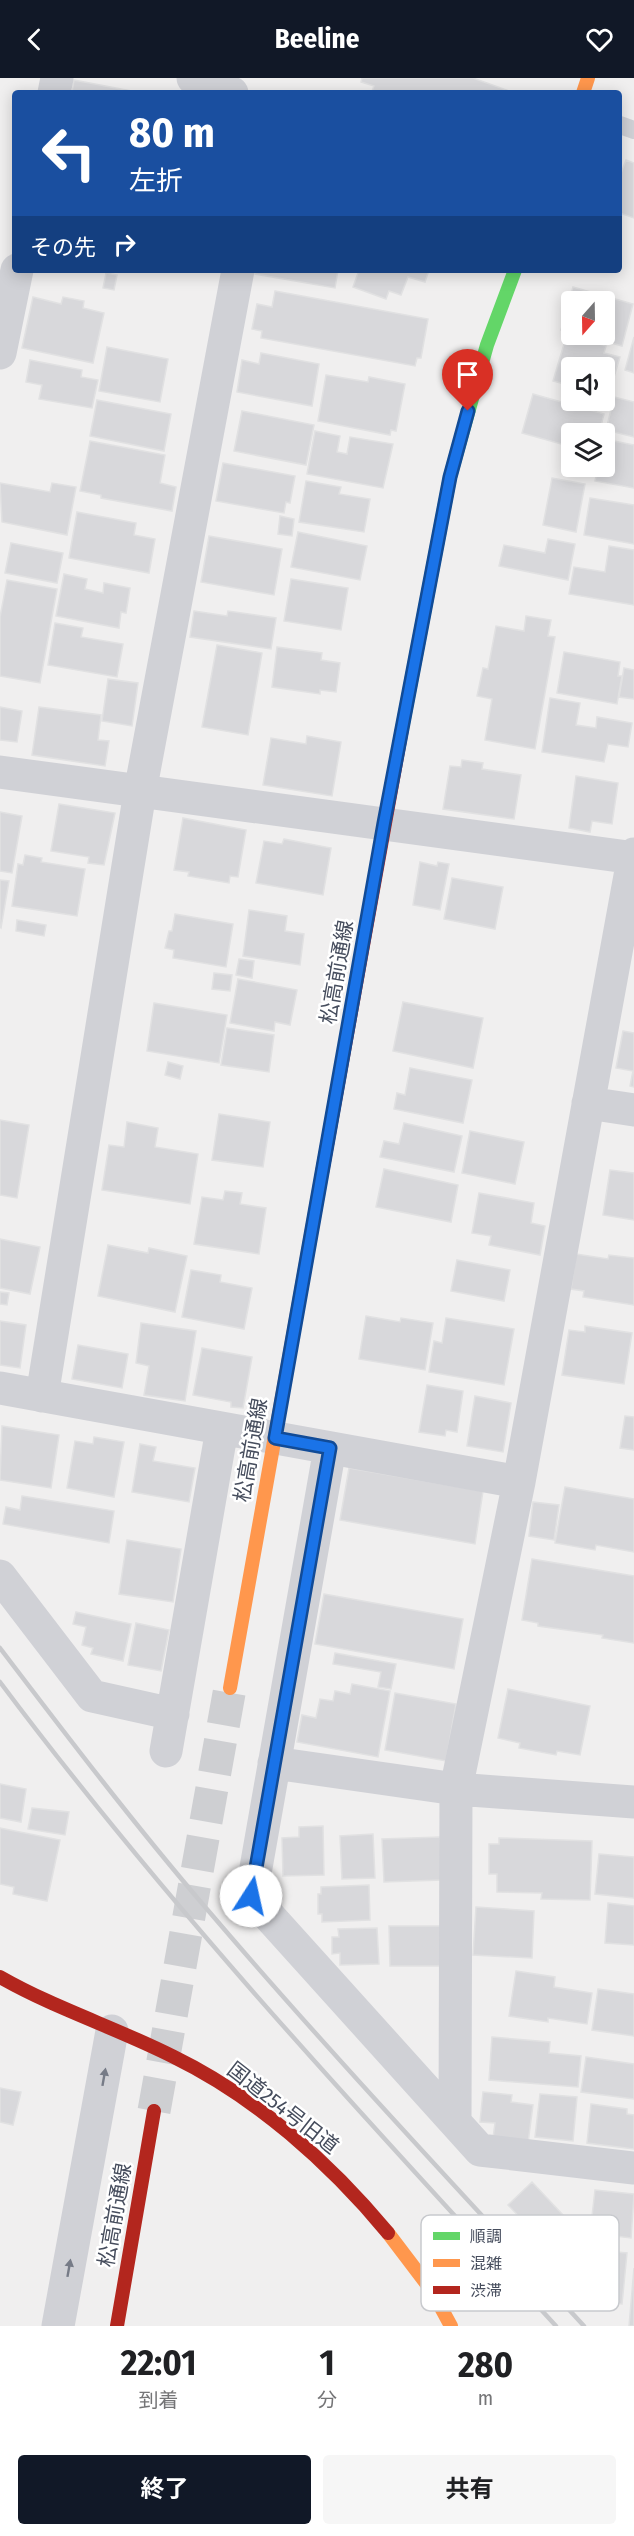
<!DOCTYPE html>
<html lang="ja">
<meta charset="utf-8">
<style>
body{margin:0;font-family:"Fira Sans Condensed","Noto Sans JP",sans-serif;background:#f6f6f6;color:#202124;height:100vh;display:flex;flex-direction:column;font-size:22px;white-space:nowrap}
*{box-sizing:border-box;margin:0}
p{font-size:20px;color:#757577}
.icon{flex:none;width:33px;height:33px;fill:none;stroke:currentColor;stroke-width:2;stroke-linecap:round;stroke-linejoin:round}
.map{position:relative;height:2248px;overflow:hidden}
.details{display:flex;flex-direction:column;background:#fff;flex:1}
.details>*{flex:none}
.guide{position:absolute;left:12px;top:12px;width:610px;height:183px;border-radius:6px;box-shadow:0 3px 15px #0003;background:#1a4fa0;color:#fff;overflow:hidden}
.needle{width:39px;rotate:200deg}
.tools{position:absolute;left:561px;top:213px;display:grid;gap:12px}
.tools a{display:grid;place-items:center;width:54px;height:54px;border-radius:6px;background:#fff;box-shadow:0 3px 15px #0003;font-size:30px}
.pin{position:absolute;display:grid;place-items:center;width:51px;height:51px;color:#fff;margin:-62px -26px;border-radius:50% 50% 50% 0;rotate:-45deg;box-shadow:0 0 6px #0007}
.pin .icon{rotate:45deg}
.me{position:absolute;width:66px;margin:-33px;rotate:10deg;stroke-linejoin:round;filter:drop-shadow(0 0 4px #0008)}
.turn{display:flex;align-items:center;gap:21px;height:126px;padding:0 18px;font-size:27px}
.turn .icon{width:78px;height:78px;stroke-width:2.5}
.turn b{display:block;font-size:42px;line-height:51px}
.then{display:flex;align-items:center;height:57px;padding:0 18px;background:#0003;gap:12px;font-size:22px}
.eta{display:flex;justify-content:space-evenly;align-items:center;height:102px;text-align:center}
.eta b{font-size:36px;font-weight:700;line-height:42px}
.action{display:flex;gap:12px;margin-top:auto;padding:12px 18px}
.action a{flex:1;height:69px;border-radius:6px;background:#111827;color:#fff;font-size:24px;font-weight:700;line-height:69px;text-align:center}
.action a+a{background:#f6f6f6;color:#202124}
header{display:flex;justify-content:space-between;align-items:center;height:78px;padding:0 18px;background:#111827;color:#fff;font-size:27px;font-weight:700}
.map>svg:first-child{display:block}
.building{fill:#d8d8db;stroke:#e1e1e2;stroke-width:1.5}
.lines{fill:none;stroke-linecap:round;stroke-linejoin:round}
.secondary-tunnel{stroke:#cecfd2;stroke-width:33;stroke-dasharray:33 16;stroke-linecap:butt}
.lane{stroke:#d0d1d6;stroke-width:18}
.street{stroke:#d0d1d6;stroke-width:33}
.fast{stroke:#63d668;stroke-width:14}
.slow{stroke:#ff974d;stroke-width:14}
.jam{stroke:#b3261e;stroke-width:14}
.rail{stroke:#c8c9cc;stroke-width:4.5}
.oneway{fill:#767b87}
.route-casing{stroke:#114b97;stroke-width:15}
.route{stroke:#1a73e8;stroke-width:10}
.labels{text-anchor:middle;stroke-width:5;stroke-linejoin:round;paint-order:stroke}
.street-label{font-size:21px;fill:#464d5d;stroke:#fff}
.key{fill:#fff;stroke:#c8cace;stroke-width:1.5}
.key-label{font-size:16px;fill:#464d5d}
</style>
<header><svg class="icon" aria-label="back" viewBox="0 0 24 24"><path d="M15 5l-7 7 7 7"/></svg>Beeline<svg class="icon" aria-label="heart" viewBox="0 0 24 24"><path d="M12 20l-8-8c-3-5 5-10 8-4 3-6 11-1 8 4z"/></svg></header>
<div class="map">
<svg width="634" height="2248" viewBox="0 0 634 2248">
<rect width="100%" height="100%" fill="#f0efef"/>
<!-- building -->
<path class="building" d="M362,0H473L512,14L377,15L372,13L374,8L361,4Z
M74,2L142,15H72Z
M626,82L634,85V140L620,135V98Z
M255,192H338L335,210L255,196Z
M359,192H429L425,204L408,199L401,217L389,213L386,221L353,209Z
M106,195L117,197L114,212L103,210Z
M573,209L633,226L622,268L580,256H604V224H572V254L561,252Z
M275,213L428,241L421,280H417L415,288L261,260L262,253L252,251L257,226L272,229Z
M33,219L61,226L63,219L84,223L83,230L104,235L93,285L22,270Z
M567,256L606,268L604,275L620,279L608,319L604,318V290H572V308L553,303Z
M634,259V295L625,292Z
M107,269L168,281L160,324L99,313Z
M261,275L319,286L312,328L237,314L242,282L259,286Z
M30,282L82,292L81,299L98,302L92,330L39,321L42,307L26,304Z
M326,297L368,304L369,299L405,306L396,353L391,352L390,357L318,343Z
M533,316L604,336L599,356H572V369L522,355Z
M614,319L634,324V359L606,352Z
M97,322L171,336L164,373L90,358Z
M242,333L314,347L306,387L234,373Z
M315,353L340,358L337,374L347,376L350,359L393,366L383,410L307,396Z
M604,361L634,367V410L595,403L598,388H604Z
M90,363L165,377L160,405L176,409L172,433L101,420V417L80,413Z
M223,385L295,398L290,425L286,424L284,435L216,423Z
M552,400L585,406L576,454L543,447Z
M306,403L341,409L339,416L370,421L364,454L299,444Z
M0,405L50,414L52,405L76,409L67,457L2,444Z
M590,420L634,427V466L584,457Z
M77,434L136,445L134,457L155,461L149,495L69,480Z
M280,438L294,441L292,458L278,456Z
M298,454L367,468L360,502L291,489Z
M209,458L282,471L274,517L201,504Z
M548,461L575,466L568,502L499,488L504,467L545,475Z
M11,465L63,475L57,505L5,495Z
M609,468L634,472V527L569,516L574,489L605,494Z
M64,496L87,501L85,511L103,515L104,505L130,510L126,535L121,534L119,550L56,538Z
M291,501L348,510L341,552L284,543Z
M7,502L57,511L40,605L0,598V539Z
M194,533L227,538L228,533L276,540L271,571L190,559Z
M526,538L551,542L548,558L555,559L535,671L485,662L492,621L477,618L483,590L488,591L496,548L524,553Z
M55,545L83,550L81,559L123,566L117,599L48,587Z
M217,567L262,575L248,657L202,649Z
M277,569L322,575L321,582L340,585L336,614L320,612V616L272,609Z
M564,574L620,584L618,598H622L617,626L557,615Z
M624,590L634,592V621L619,619Z
M108,601L138,605L132,648L102,643Z
M550,620L580,625L576,647L596,650L597,639L632,645L628,669L608,666L604,684L542,674Z
M0,629L22,633L17,664L0,662Z
M39,629L101,637L98,662L109,663L105,688L32,677Z
M307,658L341,664L332,718L263,707L271,660L306,666Z
M462,682L483,685L482,691L521,697L514,741L443,731L450,688L461,689Z
M576,698L618,705L612,746L592,743L590,754L569,750Z
M59,726L115,735L104,787L88,785L89,779L51,773Z
M0,734L22,738L12,795L0,793Z
M183,740L246,752L238,799L230,798L229,805L188,798L189,794L174,792Z
M284,761L331,770L323,817L256,805L264,763L282,766Z
M25,777L42,780L41,784L85,791L77,838L12,828L18,786L23,787Z
M420,784L437,788L438,784L449,786L440,832L413,827Z
M452,800L503,809L495,851L444,841Z
M0,802L9,803L1,850L0,849Z
M249,832L287,838L285,853L304,856L300,887L243,878Z
M175,836L233,846L226,889L173,880L174,872L165,870L169,853H172Z
M17,842L46,847L44,858L16,853Z
M239,881L254,883L252,900L236,897Z
M214,895L232,897L230,913L212,911Z
M238,901L297,912L290,947L275,944L274,953L230,945Z
M403,924L483,940L473,990L393,973Z
M154,925L227,937L219,985L147,973Z
M227,950L274,957L269,994L221,987Z
M623,953L634,955V1009L630,1008L633,993L616,990Z
M168,984L183,988L180,1001L165,997Z
M410,990L472,1002L463,1045L394,1031L397,1015L405,1017Z
M219,1036L270,1044L263,1089L212,1082Z
M0,1042L29,1047L17,1120L0,1117Z
M127,1044L158,1050L155,1069L198,1076L190,1126L102,1112L109,1067L124,1069Z
M404,1045L462,1058L454,1094L380,1079L384,1063L399,1066Z
M470,1053L524,1064L515,1106L462,1095Z
M384,1091L458,1107L451,1144L376,1129Z
M610,1092L634,1095V1142L603,1137Z
M225,1113L242,1115L240,1126L266,1130L259,1176L194,1166L202,1119L223,1122Z
M479,1115L534,1125L531,1145L545,1148L540,1177L489,1167L491,1158L472,1155Z
M0,1161L40,1169L30,1216L0,1210Z
M108,1167L148,1175L149,1170L187,1178L175,1234L98,1218Z
M576,1176L608,1181L609,1177L634,1180V1227L583,1219L584,1213L571,1211Z
M457,1182L510,1192L504,1223L451,1213Z
M191,1192L221,1197L220,1204L252,1210L244,1251L182,1239Z
M0,1214L9,1215L7,1227L0,1226Z
M366,1238L400,1244L401,1240L433,1245L425,1292L359,1281Z
M446,1240L514,1251L504,1307L429,1294L434,1263L442,1265Z
M0,1243L26,1247L20,1290L0,1287Z
M141,1245L196,1253L185,1323L144,1317L149,1288L136,1285Z
M585,1248L632,1255L624,1306L562,1297L569,1252L585,1254Z
M78,1267L128,1276L122,1310L72,1301Z
M202,1270L252,1279L243,1330L231,1329V1324L193,1317Z
M427,1307L463,1313L457,1354L446,1352L445,1358L419,1354Z
M475,1318L511,1325L503,1374L467,1368Z
M625,1338L634,1339V1372L620,1370Z
M2,1348L59,1357L51,1410L0,1402Z
M94,1359L124,1364L114,1419L67,1410L75,1363L93,1366Z
M140,1366L156,1369L153,1383L195,1390L189,1424L132,1414Z
M349,1390L483,1413L475,1466L340,1442Z
M565,1409L634,1421V1474L596,1467L595,1472L555,1465Z
M22,1418L114,1433L109,1465L3,1446L6,1429L20,1432Z
M533,1424L559,1427L554,1462L529,1458Z
M127,1462L181,1471L173,1524L119,1516Z
M532,1481L634,1498V1565L602,1560L603,1557L538,1548V1545L522,1542Z
M324,1516L463,1541L454,1591L315,1566Z
M76,1534L131,1546L123,1583L91,1576L93,1570L82,1567L86,1549L73,1546Z
M136,1545L169,1552L161,1593L128,1587Z
M335,1575L396,1586L391,1611L378,1609L381,1594L333,1586Z
M352,1606L390,1613L378,1679L297,1664L302,1637L316,1640L320,1621L333,1623L335,1613L350,1616Z
M508,1611L590,1628L580,1677L557,1673L556,1677L519,1670L520,1665L498,1660Z
M395,1615L456,1626L446,1683L385,1672Z
M0,1706L26,1711L21,1744L0,1740Z
M32,1730L69,1734L65,1757L28,1751Z
M323,1748L324,1797L283,1798L282,1760L299,1759V1749Z
M0,1750L60,1762L47,1823L13,1816L14,1809L0,1806Z
M373,1756L375,1800L342,1801L340,1758Z
M440,1759L442,1802L384,1804L382,1761Z
M499,1760L592,1763L590,1822L541,1821L542,1815L497,1814V1796H489V1766H499Z
M599,1776L634,1779V1820L595,1816Z
M369,1807L370,1842L322,1844V1836H318V1816H321V1809Z
M608,1825L634,1828V1867L605,1865Z
M476,1829L534,1833L532,1880L473,1877Z
M389,1848H442V1888H390Z
M377,1850L379,1886L340,1887V1875L332,1876V1859H339L338,1851Z
M516,1893L555,1899L554,1909L592,1915L587,1946L548,1940V1944L509,1938Z
M598,1911L634,1916V1958L592,1952Z
M492,1959L550,1964L549,1975L581,1978L578,2009L489,2002Z
M586,1979L634,1986V2021L581,2014Z
M0,2010L21,2014L13,2047L0,2044Z
M483,2014L512,2017L511,2024L533,2027L528,2065L493,2060L495,2045L480,2044Z
M540,2016L577,2019L573,2063L535,2059Z
M591,2026L627,2031V2036L634,2037V2071L587,2065Z
M532,2104L563,2137L558,2142L571,2156L556,2170L550,2163L546,2167L508,2127Z
M595,2112L634,2116L631,2160L590,2155Z
M575,2170L627,2175L622,2226L599,2224L600,2212L590,2211L592,2196L572,2194Z
M634,2190V2248H629Z"/>
<g class="lines">
<!-- secondary-tunnel -->
<path class="secondary-tunnel" d="M154,2033L230,1610"/>
<!-- lane -->
<path class="lane" d="M620,47L634,52"/>
<!-- street -->
<path class="street" d="M193,0L232,15
M54,15L57,0
M0,275L17,192
M0,694L634,780
M588,1025L634,1032
M0,1310L519,1404
M42,1318L140,714L238,192
M330,1370L251,1818L480,2072L634,2090
M0,1498L92,1618L173,1636
M166,1673L222,1351
M274,1685L456,1711L634,1724
M455,2043L456,1711L519,1404L634,776
M58,2248L112,1953"/>
<!-- fast -->
<path class="fast" d="M402,651L450,399L487,267L515,192"/>
<!-- slow -->
<path class="slow" d="M583,15L588,0
M230,1610L322,1095
M388,2155L432,2213L451,2248"/>
<!-- jam -->
<path class="jam" d="M322,1095L402,651
M0,1899C56,1931 117,1950 174,1979C256,2019 330,2085 388,2155
M117,2248L154,2033"/>
<!-- rail -->
<path class="rail" d="M0,1570C67,1658 134,1746 206,1830C328,1973 457,2110 584,2248
M0,1604C170,1831 364,2039 556,2248"/>
</g>
<!-- one-way arrows -->
<defs><path id="oneway-solid" d="M-6-.8H1V-3.2L6.5 0L1 3.2V.8H-6Z" transform="scale(1.5)"/></defs>
<g class="oneway">
<use href="#oneway-solid" transform="translate(104 1999) rotate(-80)"/>
<use href="#oneway-solid" transform="translate(69 2190) rotate(-80)"/>
</g>
<g class="lines">
<!-- route casing -->
<g class="route-casing">
<path id="route" d="M251,1818L330,1370L275,1360L384,745L450,399L468,333"/>
</g>
<!-- route -->
<use href="#route" class="route"/>
</g>
<g class="labels">
<!-- street labels -->
<g class="street-label">
<text transform="translate(337 894) rotate(-80)" y="7">松高前通線</text>
<text transform="translate(251 1372) rotate(-80)" y="7">松高前通線</text>
<text transform="translate(283 2030) rotate(38)" y="7">国道254号旧道</text>
<text transform="translate(115 2137) rotate(-80)" y="7">松高前通線</text>
</g>
</g>
<!-- legend -->
<rect x="421" y="2137" width="198" height="96" rx="9" class="key"/>
<rect x="433" y="2154" width="27" height="8" fill="#63d668"/>
<rect x="433" y="2181" width="27" height="8" fill="#ff974d"/>
<rect x="433" y="2208" width="27" height="8" fill="#b3261e"/>
<g class="key-label">
<text x="470" y="2164">順調</text>
<text x="470" y="2191">混雑</text>
<text x="470" y="2218">渋滞</text>
</g>
</svg>
<div class="tools">
<a><svg class="needle" viewBox="-14 -14 28 28"><path d="M0-13l5 13h-10z" fill="#e53935"/><path d="M0 13l5-13h-10z" fill="#757577"/></svg></a>
<a><svg class="icon" aria-label="sound" viewBox="0 0 24 24"><path d="M4 9h4l5-4v14l-5-4H4zM17 9q2 3 0 6"/></svg></a>
<a><svg class="icon" aria-label="layers" viewBox="0 0 24 24"><path d="M12 4l9 5-9 5-9-5zM3 14l9 5 9-5"/></svg></a>
</div>
<div class="pin" style="left:468px;top:333px;background:#d93025"><svg class="icon" aria-label="arrive" viewBox="0 0 24 24"><path d="M6 21V4h12l-3 4 3 4H6"/></svg></div>
<svg class="me" style="left:251px;top:1818px" viewBox="-20 -20 40 40"><circle r="19" fill="#fff"/><path d="M0-13L10 11 0 6-10 11z" fill="#1a73e8"/></svg>
<div class="guide">
<div class="turn"><svg class="icon" aria-label="left" viewBox="0 0 24 24"><path d="M17 20v-9H6M10 6l-5 5 5 5"/></svg><div><b>80 m</b>左折</div></div>
<div class="then">その先<svg class="icon" aria-label="right" viewBox="0 0 24 24"><path d="M7 20v-9h11M14 6l5 5-5 5"/></svg></div>
</div>
</div>
<section class="details">
<div class="eta">
<div><b>22:01</b><p>到着</p></div>
<div><b>1</b><p>分</p></div>
<div><b>280</b><p>m</p></div>
</div>
<div class="action"><a>終了</a><a>共有</a></div>
</section>
